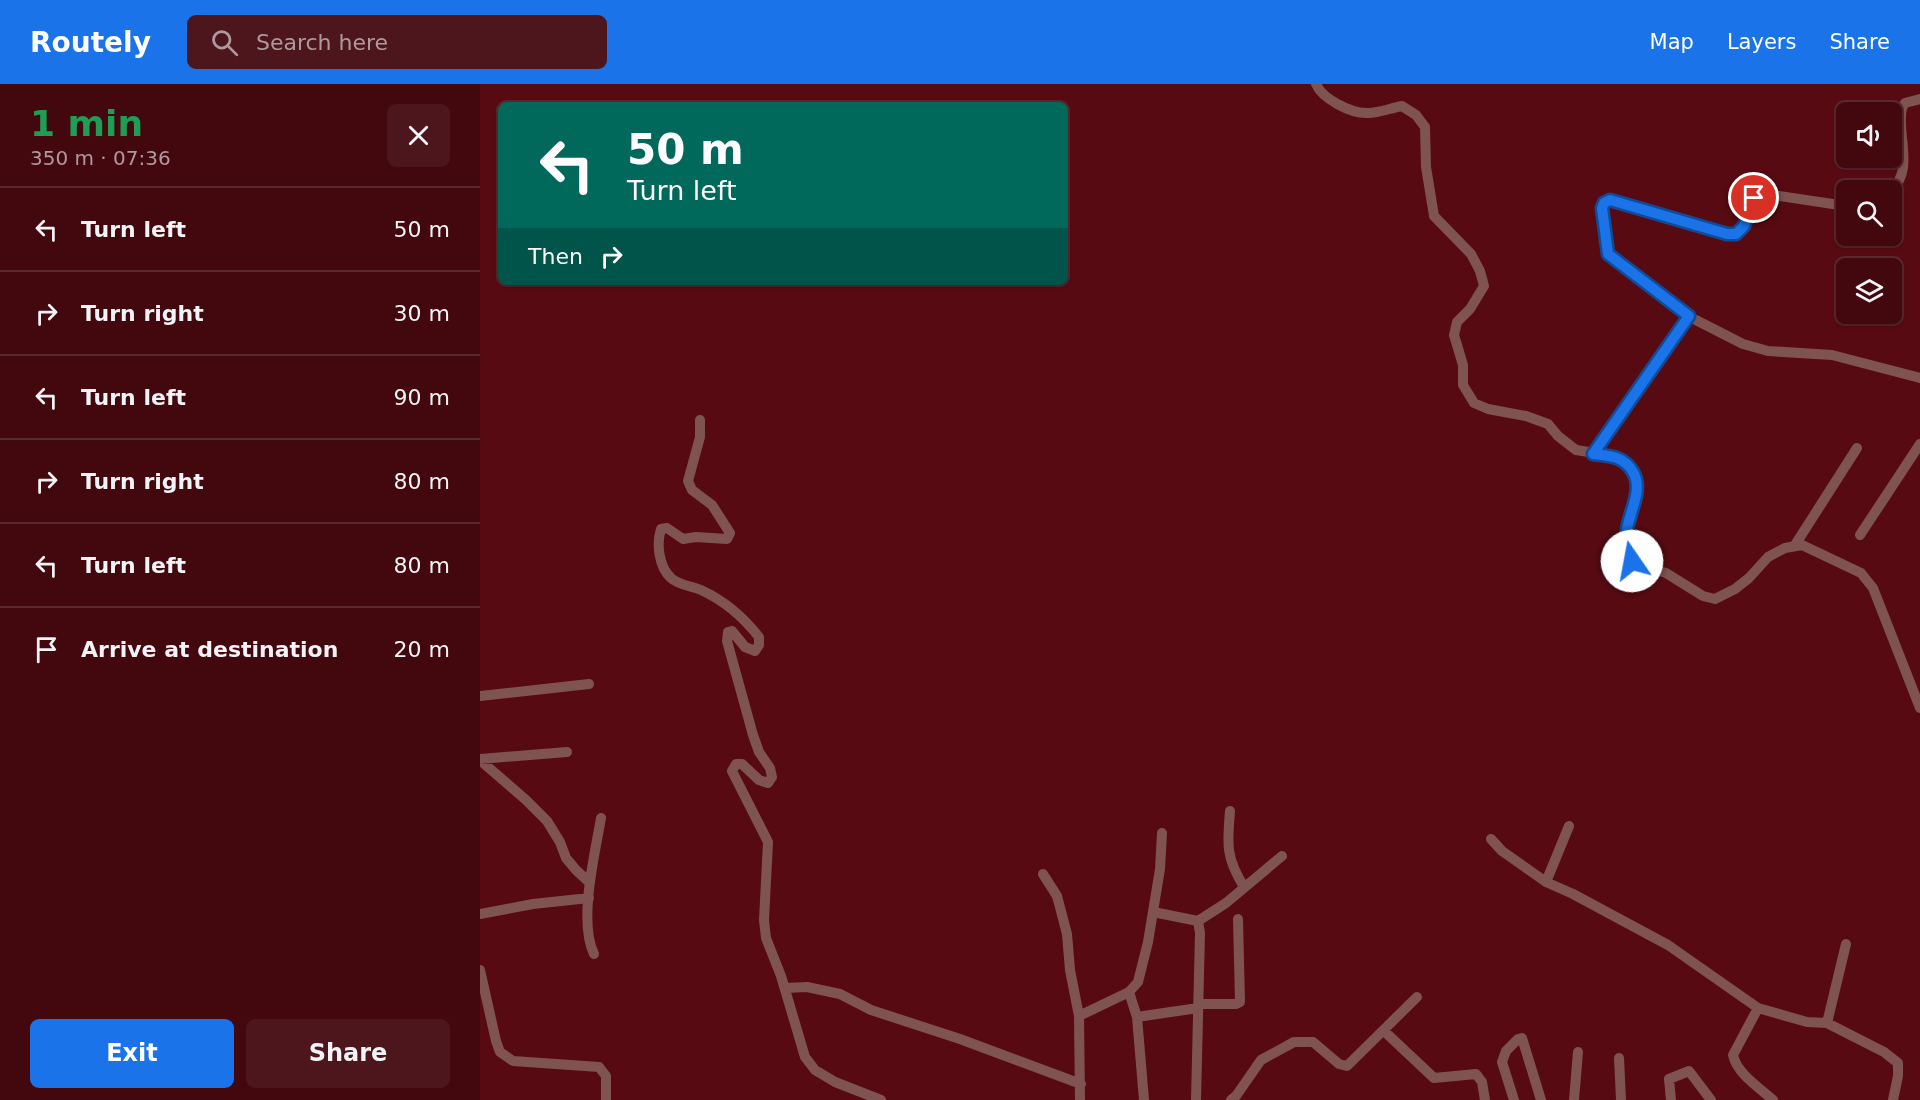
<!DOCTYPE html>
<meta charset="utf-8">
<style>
body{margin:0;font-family:"DejaVu Sans",sans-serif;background:#4c161c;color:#f1f3f6;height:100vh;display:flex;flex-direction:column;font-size:22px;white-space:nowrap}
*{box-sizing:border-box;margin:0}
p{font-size:20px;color:#ae9a9e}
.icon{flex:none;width:33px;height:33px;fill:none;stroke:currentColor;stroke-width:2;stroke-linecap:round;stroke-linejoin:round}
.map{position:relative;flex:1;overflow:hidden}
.drawer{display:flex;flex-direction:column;background:#42080e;width:480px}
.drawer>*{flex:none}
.top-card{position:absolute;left:18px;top:18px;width:570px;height:183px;border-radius:9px;box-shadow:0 2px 4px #0004,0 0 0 2px #5a292e;background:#00695c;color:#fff;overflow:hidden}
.buttons{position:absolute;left:1356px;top:18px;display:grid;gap:12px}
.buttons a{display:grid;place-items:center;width:66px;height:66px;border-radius:9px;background:#42080e;box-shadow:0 2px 4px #0004,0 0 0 2px #5a292e;font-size:30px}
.pin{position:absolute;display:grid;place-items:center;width:51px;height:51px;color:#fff;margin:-26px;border:3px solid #fff;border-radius:50%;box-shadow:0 2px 6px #0007}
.me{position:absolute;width:66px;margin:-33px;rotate:348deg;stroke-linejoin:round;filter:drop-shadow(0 0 4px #0008)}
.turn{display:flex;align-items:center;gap:21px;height:126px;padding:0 30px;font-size:27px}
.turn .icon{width:78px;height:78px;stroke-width:2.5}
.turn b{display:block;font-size:42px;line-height:51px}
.then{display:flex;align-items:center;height:57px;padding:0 30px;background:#0003;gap:12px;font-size:22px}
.round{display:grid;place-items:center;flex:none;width:63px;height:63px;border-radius:9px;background:#4c161c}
.summary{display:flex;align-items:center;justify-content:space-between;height:102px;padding:0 30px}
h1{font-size:36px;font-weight:600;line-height:45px;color:#1e9e55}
.primary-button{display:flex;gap:12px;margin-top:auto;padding:12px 30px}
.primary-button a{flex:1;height:69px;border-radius:9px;background:#1a73e8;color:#fff;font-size:24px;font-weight:600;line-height:69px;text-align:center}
.primary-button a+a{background:#4c161c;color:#f1f3f6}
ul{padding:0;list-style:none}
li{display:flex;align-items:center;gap:18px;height:84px;padding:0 30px;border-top:2px solid #5a292e}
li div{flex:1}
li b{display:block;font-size:22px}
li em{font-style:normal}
header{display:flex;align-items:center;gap:36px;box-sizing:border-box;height:84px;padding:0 30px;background:#1a73e8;color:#fff}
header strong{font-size:28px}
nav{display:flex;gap:33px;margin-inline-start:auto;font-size:21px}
.search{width:420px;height:54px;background:#4c161c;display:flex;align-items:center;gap:15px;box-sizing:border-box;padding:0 21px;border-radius:9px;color:#ae9a9e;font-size:22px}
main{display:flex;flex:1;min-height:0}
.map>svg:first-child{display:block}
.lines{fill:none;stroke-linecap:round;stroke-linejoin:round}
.street{stroke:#7f5352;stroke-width:10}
.route-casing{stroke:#114b97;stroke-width:15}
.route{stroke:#1a73e8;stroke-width:10}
</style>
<header>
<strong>Routely</strong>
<div class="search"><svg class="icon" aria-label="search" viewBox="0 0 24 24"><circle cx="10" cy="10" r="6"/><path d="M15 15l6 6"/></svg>Search here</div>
<nav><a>Map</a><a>Layers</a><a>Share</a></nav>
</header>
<main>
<section class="drawer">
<div class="summary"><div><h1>1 min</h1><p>350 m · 07:36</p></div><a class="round"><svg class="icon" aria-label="close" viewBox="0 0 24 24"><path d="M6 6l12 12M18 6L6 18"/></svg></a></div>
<ul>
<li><svg class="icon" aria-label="left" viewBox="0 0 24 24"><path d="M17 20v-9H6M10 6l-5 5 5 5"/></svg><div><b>Turn left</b></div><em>50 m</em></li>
<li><svg class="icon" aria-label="right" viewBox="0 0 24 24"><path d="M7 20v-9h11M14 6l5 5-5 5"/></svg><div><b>Turn right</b></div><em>30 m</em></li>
<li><svg class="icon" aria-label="left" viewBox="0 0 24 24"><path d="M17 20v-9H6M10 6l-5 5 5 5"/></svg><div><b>Turn left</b></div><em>90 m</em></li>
<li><svg class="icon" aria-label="right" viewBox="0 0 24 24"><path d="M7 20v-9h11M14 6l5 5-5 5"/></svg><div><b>Turn right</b></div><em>80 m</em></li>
<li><svg class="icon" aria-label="left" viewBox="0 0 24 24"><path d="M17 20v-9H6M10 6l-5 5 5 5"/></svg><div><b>Turn left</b></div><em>80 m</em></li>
<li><svg class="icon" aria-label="arrive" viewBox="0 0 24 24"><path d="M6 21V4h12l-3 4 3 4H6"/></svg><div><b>Arrive at destination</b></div><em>20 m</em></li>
</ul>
<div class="primary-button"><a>Exit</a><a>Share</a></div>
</section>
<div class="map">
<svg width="1440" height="1016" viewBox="0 0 1440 1016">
<rect width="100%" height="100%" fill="#580a12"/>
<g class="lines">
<!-- street -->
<path class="street" d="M836,0C842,15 872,30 888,29C899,29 911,24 922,22L936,31L945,43L946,83L954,132L991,170L1000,187L1004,202L990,225L977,238L974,251L983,281V301L994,319L1008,325L1046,332L1068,340L1078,352L1096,366L1134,372L1148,379L1157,394L1155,412L1145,453L1147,465L1152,477L1166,483L1186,489L1223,512L1235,515L1255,505L1269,494L1288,473L1305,464L1322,461L1381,489L1393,504L1440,624
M1411,106C1435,87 1416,50 1422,24L1425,19L1440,15
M1366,122L1280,109C1269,117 1267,138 1256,150H1247L1129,116L1124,119L1122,124L1128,170L1208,232L1263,260L1288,267L1352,271L1440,294
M220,336V353L208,397L212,406L232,421L250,449L247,455L216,453L203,455L187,444L181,445C176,460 179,483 191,494C198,501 212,502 221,506C243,516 264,534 279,553V561L275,567L265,563L252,547L248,548L247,557L273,651L279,668L290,684L292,693L288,699L279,696L262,680H256L252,687L288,758L284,836L286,854L301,892L325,973L335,986L355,998L401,1016
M1113,370L1208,232
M1380,451L1440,360
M1315,461L1377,364
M0,612L109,600
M0,675L87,668
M0,676L46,716L67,737L80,758L86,774L96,786L110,799
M750,727C747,761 746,774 764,803
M1011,755L1022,767L1066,798L1093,810L1188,861L1278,924L1327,938L1347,939L1404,968L1418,979V992L1413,1016
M563,790L577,812L587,850L590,886L599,932L600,1016
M1066,798L1089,742
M673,828L718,837
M0,830L53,820L109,814
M114,870C98,837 115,770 121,734
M0,886L16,957L20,968L33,977L119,983L126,992V1016
M305,904L327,903L360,910L391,926L480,955L601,1000
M649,908L658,898L668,858L680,785L682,749
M718,920H756L760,918L758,835
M1278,924L1253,971C1257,990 1280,1004 1293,1016
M599,932L649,908L657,933
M1347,939L1366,860
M904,947L954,994L996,990L1002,998L1005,1016
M1139,974L1141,1016
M664,1016L657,933L718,924
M716,1016L720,849L718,837L746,819L802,772
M751,1016L756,1012L781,976L814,958H833L859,980L867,982L937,913
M1034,1016L1022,978L1026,967L1038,955L1042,954L1061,1016
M1094,1016L1098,968
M1191,1016L1189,995L1209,987L1231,1016"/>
</g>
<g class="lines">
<!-- route casing -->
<g class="route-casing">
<path id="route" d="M1152,477C1149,470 1146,463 1146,455C1145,434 1165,408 1153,388C1144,372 1130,372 1113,370L1209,232L1128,170L1122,124L1124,119L1130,116L1247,150H1256L1264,142L1274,114"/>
</g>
<!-- route -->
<use href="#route" class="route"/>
</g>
</svg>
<div class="buttons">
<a><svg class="icon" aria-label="sound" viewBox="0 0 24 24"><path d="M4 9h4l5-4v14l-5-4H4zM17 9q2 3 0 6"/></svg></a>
<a><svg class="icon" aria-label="search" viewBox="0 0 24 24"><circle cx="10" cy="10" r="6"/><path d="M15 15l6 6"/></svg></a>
<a><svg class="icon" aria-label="layers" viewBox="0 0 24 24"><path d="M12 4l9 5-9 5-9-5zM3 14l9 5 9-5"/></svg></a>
</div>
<div class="pin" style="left:1274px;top:114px;background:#d93025"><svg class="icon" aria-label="arrive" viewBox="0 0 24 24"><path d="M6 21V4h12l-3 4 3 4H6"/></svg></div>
<svg class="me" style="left:1152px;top:477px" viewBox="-20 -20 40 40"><circle r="19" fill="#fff"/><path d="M0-13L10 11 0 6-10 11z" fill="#1a73e8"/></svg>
<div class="top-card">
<div class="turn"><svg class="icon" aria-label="left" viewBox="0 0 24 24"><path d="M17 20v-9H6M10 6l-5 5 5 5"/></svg><div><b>50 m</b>Turn left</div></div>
<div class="then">Then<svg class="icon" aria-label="right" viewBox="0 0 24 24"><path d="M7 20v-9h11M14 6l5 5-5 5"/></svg></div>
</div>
</div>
</main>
